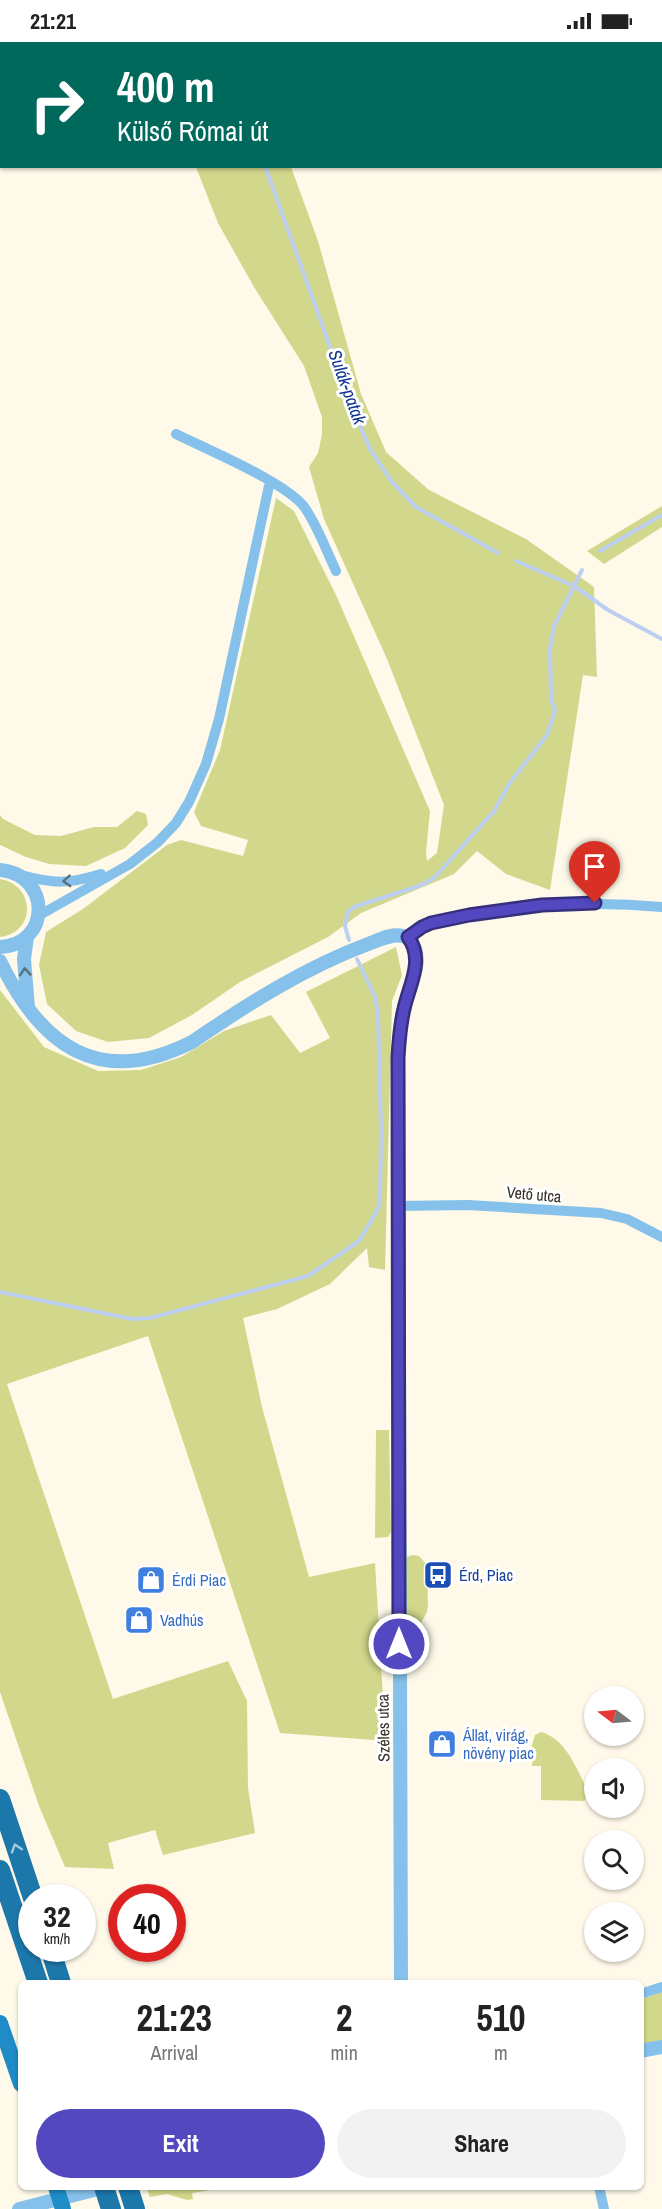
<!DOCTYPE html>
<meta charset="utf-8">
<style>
body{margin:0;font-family:"Archivo Narrow",sans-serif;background:#f2f2f2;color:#222;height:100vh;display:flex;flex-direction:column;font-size:22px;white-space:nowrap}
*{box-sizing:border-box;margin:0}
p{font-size:20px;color:#767676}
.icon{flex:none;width:33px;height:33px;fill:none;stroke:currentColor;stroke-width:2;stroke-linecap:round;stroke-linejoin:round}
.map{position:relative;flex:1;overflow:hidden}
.side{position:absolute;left:18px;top:1938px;width:626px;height:210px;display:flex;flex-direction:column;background:#fff;border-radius:9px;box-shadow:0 2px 4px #0004}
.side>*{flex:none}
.top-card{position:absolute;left:0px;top:0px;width:663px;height:126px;box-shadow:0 2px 4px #0004;background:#00695c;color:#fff;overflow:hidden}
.needle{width:39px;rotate:286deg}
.tools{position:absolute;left:584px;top:1644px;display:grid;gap:12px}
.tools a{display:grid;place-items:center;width:60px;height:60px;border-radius:50%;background:#fff;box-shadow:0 2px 4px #0004;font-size:30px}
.speed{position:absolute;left:18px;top:1842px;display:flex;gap:12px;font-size:30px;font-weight:700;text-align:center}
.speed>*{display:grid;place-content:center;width:78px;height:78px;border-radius:50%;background:#fff;box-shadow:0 2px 4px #0004;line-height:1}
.speed small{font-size:15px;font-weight:400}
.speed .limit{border:9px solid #d22;background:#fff;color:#111}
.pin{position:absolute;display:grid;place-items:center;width:51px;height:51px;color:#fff;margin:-62px -26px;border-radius:50% 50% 50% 0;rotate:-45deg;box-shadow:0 0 6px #0007}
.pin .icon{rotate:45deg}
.me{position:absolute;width:66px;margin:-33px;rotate:0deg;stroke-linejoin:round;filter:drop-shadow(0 0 4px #0008)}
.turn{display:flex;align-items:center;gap:21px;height:126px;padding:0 18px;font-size:27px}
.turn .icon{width:78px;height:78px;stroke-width:2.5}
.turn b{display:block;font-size:42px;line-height:51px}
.eta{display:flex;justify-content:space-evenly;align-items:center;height:102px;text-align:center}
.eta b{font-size:36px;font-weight:800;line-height:42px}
.button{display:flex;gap:12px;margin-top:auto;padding:12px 18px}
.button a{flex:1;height:69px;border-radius:36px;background:#5348c0;color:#fff;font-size:24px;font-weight:800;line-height:69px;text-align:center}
.button a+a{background:#f2f2f2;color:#222}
.status{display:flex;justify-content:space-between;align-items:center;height:42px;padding:0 30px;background:#fff;direction:ltr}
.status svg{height:16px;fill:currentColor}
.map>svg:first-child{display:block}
.green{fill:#d2d88b}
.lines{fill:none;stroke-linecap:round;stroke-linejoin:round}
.stream{stroke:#bdcff1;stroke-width:4}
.minor{stroke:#85c1ea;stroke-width:10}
.tertiary{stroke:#85c1ea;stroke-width:14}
.primary{stroke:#1f8cc8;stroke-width:16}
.motorway{stroke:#1c77ab;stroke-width:20}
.oneway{stroke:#58717e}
.oneway2{stroke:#a4c9dd}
.route-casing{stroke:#362f7d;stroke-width:15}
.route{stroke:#5348c0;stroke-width:10}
.labels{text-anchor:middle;stroke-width:6;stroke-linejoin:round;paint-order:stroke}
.street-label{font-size:16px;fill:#332f25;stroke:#fff}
.transit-label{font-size:16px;fill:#164399;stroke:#fff;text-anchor:start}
.shop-label{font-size:16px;fill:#366cbe;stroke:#fff;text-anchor:start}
.water-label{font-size:18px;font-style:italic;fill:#0e3491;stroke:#fff}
</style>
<div class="status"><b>21:21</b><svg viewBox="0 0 49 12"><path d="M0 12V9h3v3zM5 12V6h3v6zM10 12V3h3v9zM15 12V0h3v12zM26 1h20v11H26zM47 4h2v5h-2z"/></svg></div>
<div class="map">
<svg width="662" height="2167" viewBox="0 0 662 2167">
<rect width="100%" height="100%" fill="#fef9e8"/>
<!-- green -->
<path class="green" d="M196,125H291L318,199L361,352L386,410L429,448L526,497L594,545L597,635L583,633L550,848L506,832L477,809L454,832L361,871L328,895L240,940L192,973L149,996L108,1000L76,989L47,962L39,923L46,890L83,867L167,803L181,798L243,814L248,798L201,784L194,770L220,708L276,456L294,469L336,553L430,769L426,810L427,819L437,811L444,763L387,617L324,477L309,425L318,411L322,393V375L304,324L254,245L218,181Z
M662,464V485L604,522L587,509Z
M137,769L146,772L148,783L125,806L86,824L49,822L26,815L0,803V773L3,777L35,793L61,794L94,785H117Z
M0,837C36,843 36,891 0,895Z
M396,905L402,933L392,959L385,1228L369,1225L367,1206L330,1242L277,1267L243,1276L262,1365L309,1535L375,1521L385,1690L374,1698L280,1691L148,1294L7,1342L113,1657L228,1619L247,1659L248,1746L255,1791L163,1813L155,1788L108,1801L114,1827L65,1825L39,1764L0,1650V948L44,1005L98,1029L141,1028L181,1015L224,989L271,973L300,1011L330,996L306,950Z
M376,1388H389L391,1490L388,1495L375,1496Z
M413,1513L419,1514L427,1523L428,1564L427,1570L421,1581L410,1582L406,1575L405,1518L406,1515Z
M541,1690C566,1697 576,1726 587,1747V1755L584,1759L541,1758V1724H532V1703L535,1693Z
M662,1950V1999L641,2004V1957Z
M146,2145H230L192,2151L193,2157L187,2158L167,2152L150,2155Z"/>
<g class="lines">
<!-- stream -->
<path class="stream" d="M221,0V2
M265,124L351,363L370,407L392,440L416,465L498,511
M600,509L662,473
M516,519L574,544L608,568L662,597
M349,898L345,884L348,870L354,865L419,844L434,836L495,768L509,742L547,693L555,668L551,657L550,607L554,584L582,528
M0,1250L132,1277L150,1276L308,1234L359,1199L377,1169L380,1161L381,1087L378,971L375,955L357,917"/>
<!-- minor -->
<path class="minor" d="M176,392C206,407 288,441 305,466C318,485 326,508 336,529
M21,833C54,842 69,842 101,832
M38,874L130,822L158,800L176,781L189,760L206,722L219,677L270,439
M408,895L422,885L431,881C507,863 584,858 662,865
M398,1164L468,1163L601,1171L627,1177L662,1195
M640,1952L662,1945
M599,2145L604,2167"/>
<!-- tertiary -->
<path class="tertiary" d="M0,828C52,833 51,903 0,905
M27,895L24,917L28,966
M0,919C41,1004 99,1047 192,1000C248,962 304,926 368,902C379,898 392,891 403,894C408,895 411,898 413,902C424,922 407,950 403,969C400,984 399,1000 398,1015L401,1941
M640,2009L662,2005
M19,2167L106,2145"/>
<!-- primary -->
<path class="primary" d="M0,1981L21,2042
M56,2145L63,2167"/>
<!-- motorway -->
<path class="motorway" d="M0,1757L33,1856
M0,1828L38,1941
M50,1906L61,1941
M104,2145L111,2167
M128,2145L135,2167"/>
</g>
<!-- one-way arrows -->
<defs><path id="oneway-chevron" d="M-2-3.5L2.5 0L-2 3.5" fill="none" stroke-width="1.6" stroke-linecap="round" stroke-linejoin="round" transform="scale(1.5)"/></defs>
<g class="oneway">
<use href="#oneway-chevron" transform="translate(67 839) rotate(177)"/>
<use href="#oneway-chevron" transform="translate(25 930) rotate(-94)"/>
</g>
<use class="oneway2" href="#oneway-chevron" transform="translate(16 1806) rotate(-108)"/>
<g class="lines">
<!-- route casing -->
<g class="route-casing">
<path id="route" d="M399,1602L398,1015C399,999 400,983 404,967C409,943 425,918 408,895L422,885L431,881L469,873L542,863L595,861"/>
</g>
<!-- route -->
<use href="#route" class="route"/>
</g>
<!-- icons -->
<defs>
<g id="bus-square" transform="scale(1.5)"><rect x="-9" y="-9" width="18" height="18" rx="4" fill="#1a4fb4" stroke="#fff"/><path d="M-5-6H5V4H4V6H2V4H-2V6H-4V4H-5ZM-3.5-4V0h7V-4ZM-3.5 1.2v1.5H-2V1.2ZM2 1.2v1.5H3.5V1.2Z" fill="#fff"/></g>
<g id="shop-square" transform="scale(1.5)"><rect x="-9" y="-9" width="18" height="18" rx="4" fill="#3f7fe0" stroke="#fff"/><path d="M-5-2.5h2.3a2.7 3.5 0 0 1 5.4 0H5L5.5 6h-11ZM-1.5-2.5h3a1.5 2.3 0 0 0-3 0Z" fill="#fff"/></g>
</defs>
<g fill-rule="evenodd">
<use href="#bus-square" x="438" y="1533"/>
<use href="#shop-square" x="151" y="1538"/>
<use href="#shop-square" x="139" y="1578"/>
<use href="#shop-square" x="442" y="1702"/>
</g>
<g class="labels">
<!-- street labels -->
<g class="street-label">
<text transform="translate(534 1152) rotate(5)" y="6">Vető utca</text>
<text transform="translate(383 1686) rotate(-91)" y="6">Széles utca</text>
</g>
<!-- transit labels -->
<g class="transit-label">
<text x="459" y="1539">Érd, Piac</text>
</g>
<!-- shop labels -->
<g class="shop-label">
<text x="172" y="1544">Érdi Piac</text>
<text x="160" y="1584">Vadhús</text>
<text x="463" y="1699">Állat, virág,<tspan x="463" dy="18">növény piac</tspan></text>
</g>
<!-- water labels -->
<g class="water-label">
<text transform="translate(347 345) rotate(70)" y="6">Sulák-patak</text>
</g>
</g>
</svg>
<div class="tools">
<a><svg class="needle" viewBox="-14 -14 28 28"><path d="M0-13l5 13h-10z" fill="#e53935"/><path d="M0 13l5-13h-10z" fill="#767676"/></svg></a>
<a><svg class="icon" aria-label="sound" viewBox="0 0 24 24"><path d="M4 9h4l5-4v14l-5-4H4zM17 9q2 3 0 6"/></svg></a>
<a><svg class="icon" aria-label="search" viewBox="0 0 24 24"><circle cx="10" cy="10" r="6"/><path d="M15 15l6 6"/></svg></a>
<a><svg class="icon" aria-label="layers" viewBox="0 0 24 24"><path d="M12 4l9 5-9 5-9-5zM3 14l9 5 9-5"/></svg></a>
</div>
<div class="speed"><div>32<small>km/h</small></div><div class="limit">40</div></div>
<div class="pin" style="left:595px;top:861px;background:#d93025"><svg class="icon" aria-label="arrive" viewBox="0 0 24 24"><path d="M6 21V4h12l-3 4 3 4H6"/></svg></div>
<svg class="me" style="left:399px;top:1602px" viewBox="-20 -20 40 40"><circle r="17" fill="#5348c0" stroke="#fff" stroke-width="3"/><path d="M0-11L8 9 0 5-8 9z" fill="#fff"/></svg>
<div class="top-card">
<div class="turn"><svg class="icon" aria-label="right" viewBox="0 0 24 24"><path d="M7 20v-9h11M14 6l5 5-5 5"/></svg><div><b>400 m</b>Külső Római út</div></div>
</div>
<section class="side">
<div class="eta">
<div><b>21:23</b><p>Arrival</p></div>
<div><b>2</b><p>min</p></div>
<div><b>510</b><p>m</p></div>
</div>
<div class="button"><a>Exit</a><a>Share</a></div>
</section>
</div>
